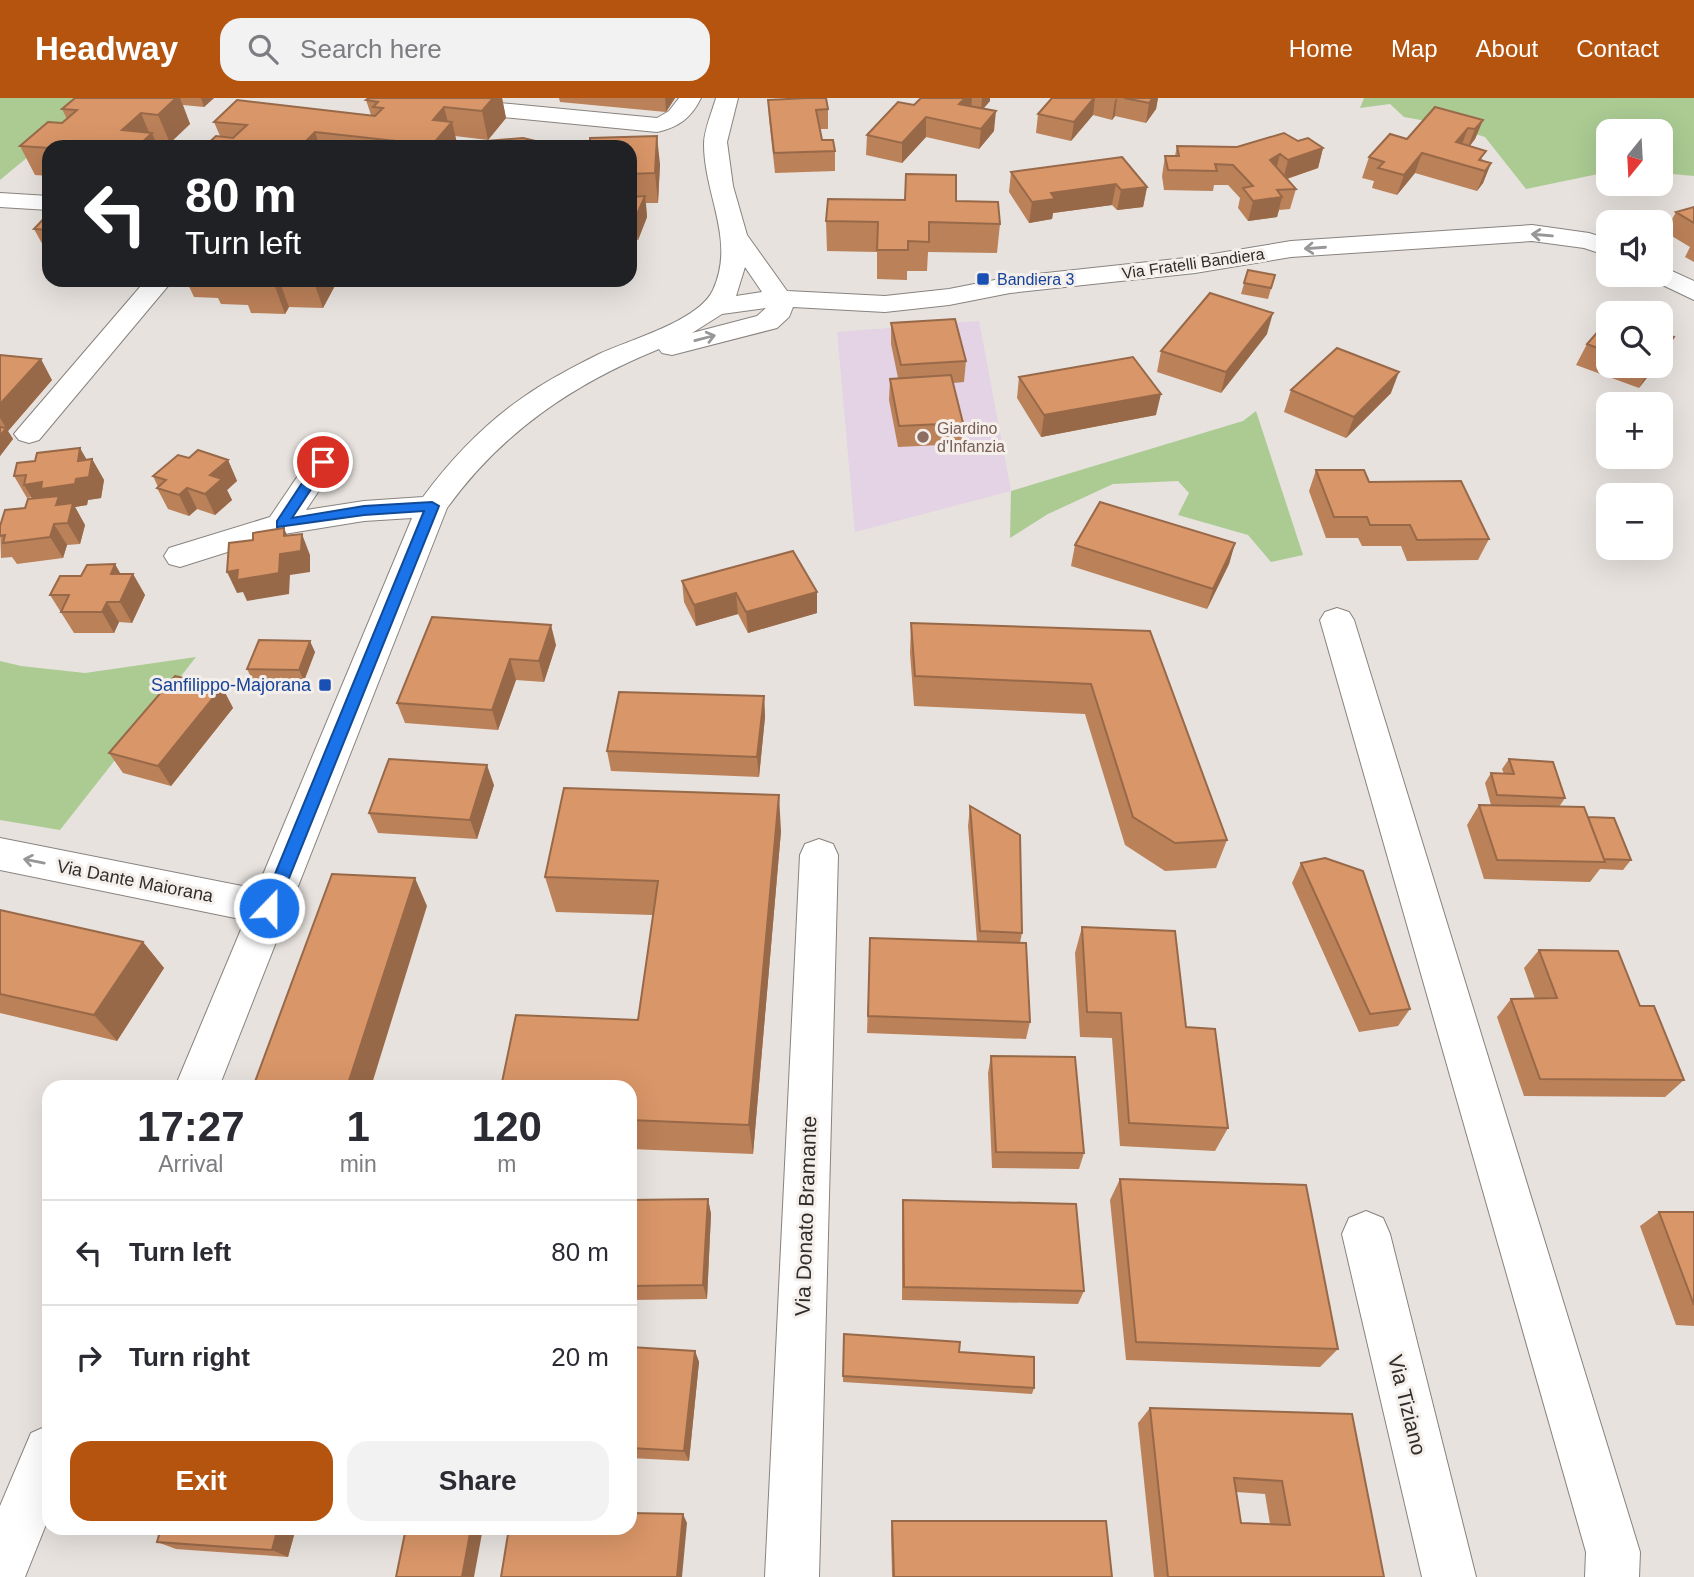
<!DOCTYPE html>
<meta charset="utf-8">
<style>
body{margin:0;font-family:Arial,sans-serif;background:#f2f2f3;color:#2b2b33;height:100vh;display:flex;flex-direction:column;font-size:26px;white-space:nowrap}
*{box-sizing:border-box;margin:0}
p{font-size:23px;color:#7c7c81}
.icon{flex:none;width:38px;height:38px;fill:none;stroke:currentColor;stroke-width:2;stroke-linecap:round;stroke-linejoin:round}
.map{position:relative;flex:1;overflow:hidden}
.drawer{position:absolute;left:42px;top:982px;width:595px;height:455px;display:flex;flex-direction:column;background:#fff;border-radius:21px;box-shadow:0 7px 28px #0002}
.drawer>*{flex:none}
.hud{position:absolute;left:42px;top:42px;width:595px;height:147px;border-radius:21px;box-shadow:0 7px 28px #0002;background:#202124;color:#fff;overflow:hidden}
.needle{width:46px;rotate:198deg}
.controls{position:absolute;left:1596px;top:21px;display:grid;gap:14px}
.controls a{display:grid;place-items:center;width:77px;height:77px;border-radius:14px;background:#fff;box-shadow:0 7px 28px #0002;font-size:35px}
.pin{position:absolute;display:grid;place-items:center;width:60px;height:60px;color:#fff;margin:-30px;border:4px solid #fff;border-radius:50%;box-shadow:0 2px 7px #0007}
.me{position:absolute;width:77px;margin:-38px;rotate:22deg;stroke-linejoin:round;filter:drop-shadow(0 0 5px #0008)}
.turn{display:flex;align-items:center;gap:24px;height:147px;padding:0 28px;font-size:32px}
.turn .icon{width:91px;height:91px;stroke-width:2.5}
.turn b{display:block;font-size:49px;line-height:60px}
.eta{display:flex;justify-content:space-evenly;align-items:center;height:119px;text-align:center}
.eta b{font-size:42px;font-weight:700;line-height:49px}
.action{display:flex;gap:14px;margin-top:auto;padding:14px 28px}
.action a{flex:1;height:80px;border-radius:21px;background:#b4540e;color:#fff;font-size:28px;font-weight:700;line-height:80px;text-align:center}
.action a+a{background:#f2f2f3;color:#2b2b33}
ul{padding:0;list-style:none}
li{display:flex;align-items:center;gap:21px;height:105px;padding:0 28px;border-top:2px solid #e1e1e2}
li div{flex:1}
li b{display:block;font-size:26px}
li em{font-style:normal}
header{display:flex;align-items:center;gap:42px;box-sizing:border-box;height:98px;padding:0 35px;background:#b4540e;color:#fff}
header strong{font-size:33px}
nav{display:flex;gap:38px;margin-inline-start:auto;font-size:24px}
.search{width:490px;height:63px;background:#f2f2f3;display:flex;align-items:center;gap:18px;box-sizing:border-box;padding:0 24px;border-radius:21px;color:#7c7c81;font-size:26px}
.map>svg:first-child{display:block}
.education{fill:#e3d3e5}
.green{fill:#abcb93}
.lines{fill:none;stroke-linecap:round;stroke-linejoin:round}
.minor-casing{stroke:#88837f;stroke-width:2}
.minor{fill:#fff;fill-rule:evenodd}
.wall{fill:#bb8159;fill-rule:evenodd}
.shaded-wall{fill:#986949}
.building{fill:#d99668;stroke:#986949;stroke-width:2;fill-rule:evenodd}
.oneway{stroke:#989696}
.route{fill:#1a73e8;stroke:#114b97;stroke-width:2}
.transit-dot{fill:#1a4fb4;stroke:#f5efeb;stroke-width:2.5}
.education-dot{fill:#8d6e63;stroke:#f5efeb;stroke-width:2.5}
.labels{text-anchor:middle;stroke-width:6;stroke-linejoin:round;paint-order:stroke}
.far-street-label{font-size:16px;fill:#302e2c;stroke:#f5efeb}
.far-transit-label{font-size:16px;fill:#164399;stroke:#f5efeb;text-anchor:start}
.far-education-label{font-size:16px;fill:#785e54;stroke:#f5efeb;text-anchor:start}
.transit-label{font-size:18px;fill:#164399;stroke:#f5efeb;text-anchor:end}
.street-label{font-size:18px;fill:#302e2c;stroke:#f5efeb}
.near-street-label{font-size:21px;fill:#302e2c;stroke:#f5efeb}
</style>
<header>
<strong>Headway</strong>
<div class="search"><svg class="icon" aria-label="search" viewBox="0 0 24 24"><circle cx="10" cy="10" r="6"/><path d="M15 15l6 6"/></svg>Search here</div>
<nav><a>Home</a><a>Map</a><a>About</a><a>Contact</a></nav>
</header>
<div class="map">
<svg width="1694" height="1479" viewBox="0 0 1694 1479">
<rect width="100%" height="100%" fill="#e7e2de"/>
<!-- education -->
<path class="education" d="M979,223L1011,393L855,434L837,234Z"/>
<!-- green -->
<path class="green" d="M0,0H99L0,82Z
M1364,0H1694V78L1661,75V33H1608V74L1526,91L1485,39L1443,26L1404,19L1390,6L1360,10Z
M1256,313L1303,457L1271,464L1248,437L1178,417L1189,395L1178,383L1113,386L1048,416L1010,440L1011,393L1243,323Z
M196,559L60,732L0,722V563L21,568L85,575Z"/>
<g class="lines">
<!-- minor casing -->
<g class="minor-casing">
<path id="minor" d="M369,0H448L657,20L669,13L679,0H701C691,20 679,29 657,34L380,7L372,5Z
M716,0H738L727,44L733,88L747,137L787,193L885,198L949,191L1010,179L1195,159L1291,143L1532,127L1589,135L1608,141V158L1584,150L1532,143L1291,159L1195,175L1010,195L949,207L885,214L793,209L789,219L777,230L672,257L662,255L659,251C573,286 502,334 447,410L219,989H175L245,822L0,772V740L257,791L412,420L364,423L284,436L180,469L169,466L164,458L169,450L270,419L312,357L323,355L334,357L338,364L306,412L364,403L423,399C452,360 484,326 525,298C548,282 573,269 599,256C629,242 699,223 713,192C736,142 704,97 704,46C704,32 712,14 716,0ZM745,169L762,194L736,198ZM766,210L757,218L692,235L722,216Z
M0,95L49,98V112L0,109Z
M1661,168L1694,183V202L1652,182L1649,177H1661Z
M146,182H173L39,342L29,345L19,342L14,336L19,330Z
M1337,510L1349,514L1354,522L1640,1454L1639,1479H1585L1586,1454L1320,522L1325,514Z
M819,741L833,746L838,757L819,1479H765L800,757L805,746Z
M1366,1113L1383,1120L1390,1136L1476,1479H1422L1342,1136L1349,1120Z
M49,1327V1419L25,1479H0V1408L31,1335Z"/>
</g>
<!-- minor -->
<use href="#minor" class="minor"/>
</g>
<!-- wall -->
<path class="wall" d="M75,0H214L204,9L183,7L190,26L170,45L156,44L158,49H49V78L35,77L20,48L62,25L67,21L62,11Z
M502,0L506,20L488,42L455,38L458,49H204L220,38L214,24L371,17L366,2Z
M559,0H675L666,14L560,4Z
M921,0H990V3L983,11L994,33L979,51L926,39L902,65L866,57L867,37L914,7Z
M1052,0H1158L1156,11L1146,25L1115,18L1112,22L1093,17L1071,43L1036,35L1038,16Z
M768,2L828,11V31H820L822,42L835,53V73L775,75L769,21Z
M1483,22L1475,41L1470,48L1483,62L1491,65L1483,85L1477,93L1415,75L1397,97L1372,90L1374,83L1362,80L1369,59L1407,41Z
M1298,43L1323,50L1318,70L1287,81L1296,91L1290,111L1279,112L1277,119L1248,123L1238,110L1240,100L1228,87H1214L1213,93L1164,92L1162,78L1165,58H1175L1177,48L1237,49Z
M630,49L660,66L658,105H646L647,119L638,142L630,141Z
M1011,74L1147,89L1143,109L1117,112L1112,107L1053,115L1052,121L1029,125L1009,94Z
M956,103L1000,126L997,155L928,154L927,173H907V182L877,181V154L827,153L826,123Z
M1694,109V164L1685,159L1690,149L1665,134L1676,114Z
M49,115V152L45,151L34,131Z
M1248,172L1275,177L1268,201L1241,196Z
M186,182H338L323,210L289,209L285,216L251,215L248,207L221,206L218,200L194,199Z
M891,225L966,263L964,284L953,285L963,325L961,346L898,349L889,302L890,281L898,280L891,246Z
M1608,231V268H1656L1639,290L1576,267L1587,246Z
M1267,236L1221,295L1157,274L1161,253Z
M0,257L52,282L8,333L13,341L0,358Z
M1019,279L1156,317L1041,339L1017,300Z
M1291,292L1391,295L1346,340L1284,314Z
M189,360L228,362L237,383L227,392L232,402L215,417L197,411L189,418L168,411L157,390L158,389L153,378Z
M92,361L104,382L101,400L88,402L87,407L75,409L85,427L80,446L67,447L63,460L17,466L12,459L1,460L0,428L25,410L32,401L31,399L27,400L14,378Z
M1316,372L1369,384L1489,441L1478,462L1407,463L1401,448H1362L1358,440H1326L1309,393Z
M1235,445L1229,466L1207,511L1071,468L1075,447Z
M121,476H133L145,497L132,525L119,524L114,535H74L50,497L81,478Z
M682,483L817,494V515L748,535L738,516L696,528L684,504Z
M432,519L556,547L544,584L516,582L498,632L405,625L397,605Z
M911,525L1150,533L1227,742L1216,770L1165,773L1125,747L1085,616L914,608L910,555Z
M315,554L304,583L252,581L247,571Z
M222,589L233,610L171,688L123,675L109,655Z
M764,598L765,619L759,679L611,673L607,653Z
M1509,661L1565,700L1559,709L1588,719L1631,762L1623,772L1600,771L1590,784L1484,781L1467,727L1479,707H1491L1485,685L1491,675L1504,676L1502,671Z
M494,687L477,741L378,735L369,715Z
M970,708L1022,835L1020,845L1030,924L1026,941L867,935L870,840L977,844L968,728Z
M781,733L753,1056L630,1051V989L638,922L653,817L556,814L545,779Z
M1301,765L1410,911L1398,928L1359,934L1292,785Z
M0,812L143,844L164,870L117,943L0,915Z
M1082,829L1186,929L1228,1030L1215,1053L1120,1048L1112,940L1080,939L1075,855Z
M1539,852L1640,908L1684,982L1665,999L1524,998L1497,919L1511,901H1535L1524,870Z
M991,958L1084,1055L1079,1071L992,1070L988,975Z
M1120,1081L1338,1251L1320,1269L1126,1262L1110,1102Z
M708,1101L711,1116L707,1201L630,1202V1102Z
M903,1102L1084,1193L1078,1206L902,1202V1117Z
M1659,1114H1694V1228L1676,1227L1640,1128Z
M844,1236L959,1254L1034,1290L1032,1296L843,1284Z
M630,1249L695,1253L699,1264L689,1363L630,1360Z
M1150,1310L1352,1316L1384,1479H1154L1138,1325ZM1236,1394L1265,1396L1270,1426L1241,1425Z
M892,1423L1112,1479H892L891,1434Z
M161,1430H296L288,1459L176,1451L157,1444Z"/>
<!-- shaded-wall -->
<path class="shaded-wall" d="M176,0H180L190,26L170,45L158,17Z
M201,0H214L204,9Z
M493,0H502L506,20L488,42L482,13Z
M665,0H675L666,14Z
M965,0H972L971,11L959,6Z
M982,0H990V3L981,13Z
M1094,0H1095L1093,17L1071,43L1074,24Z
M1117,0L1115,18L1112,22L1115,2Z
M1153,0H1158L1156,11L1146,25L1149,5Z
M444,9L449,28L452,24L458,49H433V22Z
M996,13L994,33L979,51L981,31Z
M141,15L150,37L152,35L158,49H129L122,32Z
M926,19V39L902,65V45Z
M1483,22L1475,41L1467,51L1475,31Z
M1468,30L1461,49L1448,64L1456,44Z
M315,34L320,49H301V48Z
M657,38L660,66L658,105L655,75Z
M1323,50L1318,70L1283,82L1288,62Z
M1422,55L1415,75L1397,97L1404,77Z
M1280,56L1275,76L1270,62Z
M1491,65L1483,85L1477,93L1485,73Z
M1116,86L1112,107L1053,115L1052,121L1029,125L1032,104L1051,95Z
M1147,89L1143,109L1117,112L1121,92Z
M645,98L647,119L638,142L635,121Z
M1282,99L1277,119L1248,123L1253,103Z
M276,182H279L289,209L285,216L274,186Z
M313,182H338L323,210Z
M1273,215L1267,236L1221,295L1226,274Z
M1674,239L1662,260L1661,262V256Z
M41,261L52,282L8,333L0,320V306Z
M1651,268H1656L1639,290Z
M1399,274L1391,295L1346,340L1354,319Z
M1161,296L1156,317L1041,339L1044,317Z
M6,330L13,341L0,358V338Z
M80,350L91,369L92,361L104,382L101,400L88,402L87,407L75,409L85,427L80,446L59,412L37,408L24,387L78,363Z
M228,362L237,383L227,392L232,402L215,417L205,396L210,377Z
M187,390L197,411L189,418L179,397Z
M54,426L67,447L63,460L50,439Z
M284,430L293,451L302,436L310,457V474L290,477L289,496L247,503L243,494L237,495L227,474L284,438Z
M1235,445L1229,466L1207,511L1213,491Z
M115,466L127,487L133,476L145,497L132,525L120,504L111,476Z
M817,494V515L748,535L746,514Z
M736,495L738,516L696,528L694,507Z
M107,504L119,524L114,535L102,514Z
M551,527L556,547L544,584L539,563Z
M310,543L315,554L304,583L299,572Z
M510,561L516,582L498,632L492,612Z
M222,589L233,610L171,688L158,668Z
M764,598L765,619L759,679L757,659Z
M487,667L494,687L477,741L470,722Z
M779,697L781,733L753,1056L749,1027Z
M415,780L427,808L371,989H347Z
M143,844L164,870L117,943L94,917Z
M708,1101L711,1116L707,1201L703,1187Z
M695,1253L699,1264L689,1363L684,1353Z
M683,1416L687,1425L682,1479H677Z
M278,1430H296L288,1459L272,1452Z
M471,1430H483L474,1479H462Z"/>
<!-- building -->
<path class="building" d="M75,0H176L158,17L141,15L122,32L152,35L137,49H49V50L20,48L48,24L62,25L77,12L62,11Z
M369,0H493L482,13L444,9L433,22L452,24L432,47L315,34L301,48L311,49H204L216,38L233,40L247,27L214,24L237,2L375,18L383,10L373,9L378,4L366,2Z
M807,0H826L828,11L816,12L822,42H833L835,53L774,55L768,2Z
M921,0H965L959,6L996,13L981,31L926,19L902,45L867,37L898,4L914,7Z
M1052,0H1094L1074,24L1038,16Z
M1124,0H1153L1149,5Z
M1435,9L1483,22L1475,31L1468,30L1456,44L1486,53L1479,62L1491,65L1485,73L1422,55L1404,77L1378,70L1384,64L1369,59L1390,36L1407,41Z
M1284,35L1298,43L1308,40L1323,50L1288,62L1280,56L1270,62L1296,91L1277,92L1282,99L1253,103L1243,90L1253,88L1233,67L1215,66L1217,73L1168,72L1165,58H1179L1177,48L1237,49Z
M657,38L655,75L630,76V49H590V40Z
M523,40L548,46L544,49H477L486,43Z
M1122,59L1147,89L1121,92L1116,86L1051,95L1055,101L1032,104L1011,74Z
M906,76L956,77V103L998,104L1000,126L929,124V144L908,143V152H877L878,124L826,123L828,101L905,102Z
M645,98L635,121H630V99Z
M1694,109V125L1676,114Z
M49,115V132L34,131Z
M1248,172L1275,177L1271,190L1244,185Z
M241,182H276L274,186L239,185Z
M1210,195L1273,215L1226,274L1161,253Z
M955,221L966,263L901,267L891,225Z
M1602,229L1608,231V254L1587,246Z
M1661,234L1674,239L1661,256Z
M1337,250L1399,274L1354,319L1291,292Z
M0,257L41,261L0,306Z
M1133,259L1161,296L1044,317L1019,279Z
M951,277L963,325L899,328L890,281Z
M0,329L6,330L0,338Z
M80,350L78,363L92,361L89,379L76,381L75,386L41,391L42,384L24,387L26,377L14,378L17,365L35,363L37,355Z
M198,352L228,362L210,377L222,381L205,396L187,390L179,397L157,390L166,382L153,378L178,357L189,360Z
M1316,372H1364L1369,384L1461,383L1489,441L1417,442L1410,427H1370L1367,419H1334Z
M59,398L56,407L73,405L68,425L54,426L50,439L3,445L5,437L0,438V428L5,412L25,410L28,401Z
M1100,404L1235,445L1213,491L1075,447Z
M284,430V438L302,436L301,453L280,456L279,475L237,482L238,472L227,474L229,445L253,442V435Z
M793,453L817,494L746,514L736,495L694,507L682,483Z
M115,466L111,476H133L120,504H107L102,514H61L69,497H50L60,478H81L87,467Z
M432,519L551,527L539,563L510,561L492,612L397,605Z
M911,525L1150,533L1227,742L1175,745L1133,719L1091,586L915,578Z
M259,542L310,543L299,572L247,571Z
M175,578L222,589L158,668L109,655Z
M619,594L764,598L757,659L607,653Z
M389,661L487,667L470,722L369,715Z
M1509,661L1553,664L1565,700L1497,697L1491,675L1514,676Z
M564,690L779,697L749,1027L630,1022V989H501L516,917L638,922L658,783L545,779Z
M1479,707L1584,709L1605,764L1497,762Z
M970,708L1020,737L1022,835L980,833Z
M1588,719L1614,720L1631,762L1604,761Z
M1325,760L1363,773L1410,911L1370,916L1301,765Z
M332,776L415,780L347,989H253Z
M0,812L143,844L94,917L0,896Z
M1082,829L1175,833L1186,929L1215,931L1228,1030L1129,1025L1121,915L1087,914Z
M870,840L1026,845L1030,924L868,918Z
M1539,852L1618,853L1640,908H1654L1684,982L1540,981L1511,901L1557,900Z
M991,958L1075,959L1084,1055L996,1054Z
M1120,1081L1306,1087L1338,1251L1136,1244Z
M708,1101L703,1187L630,1188V1102Z
M903,1102L1076,1106L1084,1193L904,1189Z
M1659,1114H1694V1207Z
M844,1236L960,1244L959,1254L1034,1259V1290L843,1278Z
M630,1249L695,1253L684,1353L630,1350Z
M1150,1310L1352,1316L1384,1479H1168ZM1234,1380L1282,1383L1290,1427L1241,1425Z
M630,1415L683,1416L677,1479H501L509,1430H630Z
M892,1423H1106L1112,1479H894Z
M161,1430H278L272,1452L157,1444Z
M406,1430H471L462,1479H396Z"/>
<!-- one-way arrows -->
<defs><path id="oneway-shaft" d="M-6 0H5M1.5-3L5.5 0L1.5 3" fill="none" stroke-width="1.6" stroke-linecap="round" stroke-linejoin="round" transform="scale(1.75)"/></defs>
<g class="oneway">
<use href="#oneway-shaft" transform="translate(1542 137) rotate(-175)"/>
<use href="#oneway-shaft" transform="translate(1315 150) rotate(176)"/>
<use href="#oneway-shaft" transform="translate(705 240) rotate(-15)"/>
<use href="#oneway-shaft" transform="translate(34 763) rotate(-169)"/>
</g>
<!-- route -->
<path class="route" d="M323,360L329,364L292,420L364,408L432,404L439,408L277,810L275,815H263L261,810L424,413L364,417L277,429V423L318,361Z"/>
<!-- markers -->
<g class="transit-dot">
<rect x="976" y="174" width="14" height="14" rx="3.5"/>
<rect x="318" y="580" width="14" height="14" rx="3.5"/>
</g>
<circle class="education-dot" cx="923" cy="339" r="7"/>
<g class="labels">
<!-- far-street labels -->
<g class="far-street-label">
<text transform="translate(1193 165) rotate(-8)" y="6">Via Fratelli Bandiera</text>
</g>
<!-- far-transit labels -->
<g class="far-transit-label">
<text x="997" y="187">Bandiera 3</text>
</g>
<!-- far-education labels -->
<g class="far-education-label">
<text x="937" y="336">Giardino<tspan x="937" dy="18">d'Infanzia</tspan></text>
</g>
<!-- transit labels -->
<g class="transit-label">
<text x="311" y="593">Sanfilippo-Majorana</text>
</g>
<!-- street labels -->
<g class="street-label">
<text transform="translate(135 783) rotate(11)" y="6">Via Dante Maiorana</text>
</g>
<!-- near-street labels -->
<g class="near-street-label">
<text transform="translate(806 1118) rotate(-88)" y="7">Via Donato Bramante</text>
<text transform="translate(1407 1307) rotate(76)" y="7">Via Tiziano</text>
</g>
</g>
</svg>
<div class="controls">
<a><svg class="needle" viewBox="-14 -14 28 28"><path d="M0-13l5 13h-10z" fill="#e53935"/><path d="M0 13l5-13h-10z" fill="#7c7c81"/></svg></a>
<a><svg class="icon" aria-label="sound" viewBox="0 0 24 24"><path d="M4 9h4l5-4v14l-5-4H4zM17 9q2 3 0 6"/></svg></a>
<a><svg class="icon" aria-label="search" viewBox="0 0 24 24"><circle cx="10" cy="10" r="6"/><path d="M15 15l6 6"/></svg></a>
<a>+</a>
<a>−</a>
</div>
<div class="pin" style="left:323px;top:364px;background:#d93025"><svg class="icon" aria-label="arrive" viewBox="0 0 24 24"><path d="M6 21V4h12l-3 4 3 4H6"/></svg></div>
<svg class="me" style="left:269px;top:810px" viewBox="-20 -20 40 40"><circle r="17" fill="#1a73e8" stroke="#fff" stroke-width="3"/><path d="M0-11L8 9 0 5-8 9z" fill="#fff"/></svg>
<div class="hud">
<div class="turn"><svg class="icon" aria-label="left" viewBox="0 0 24 24"><path d="M17 20v-9H6M10 6l-5 5 5 5"/></svg><div><b>80 m</b>Turn left</div></div>
</div>
<section class="drawer">
<div class="eta">
<div><b>17:27</b><p>Arrival</p></div>
<div><b>1</b><p>min</p></div>
<div><b>120</b><p>m</p></div>
</div>
<ul>
<li><svg class="icon" aria-label="left" viewBox="0 0 24 24"><path d="M17 20v-9H6M10 6l-5 5 5 5"/></svg><div><b>Turn left</b></div><em>80 m</em></li>
<li><svg class="icon" aria-label="right" viewBox="0 0 24 24"><path d="M7 20v-9h11M14 6l5 5-5 5"/></svg><div><b>Turn right</b></div><em>20 m</em></li>
</ul>
<div class="action"><a>Exit</a><a>Share</a></div>
</section>
</div>
